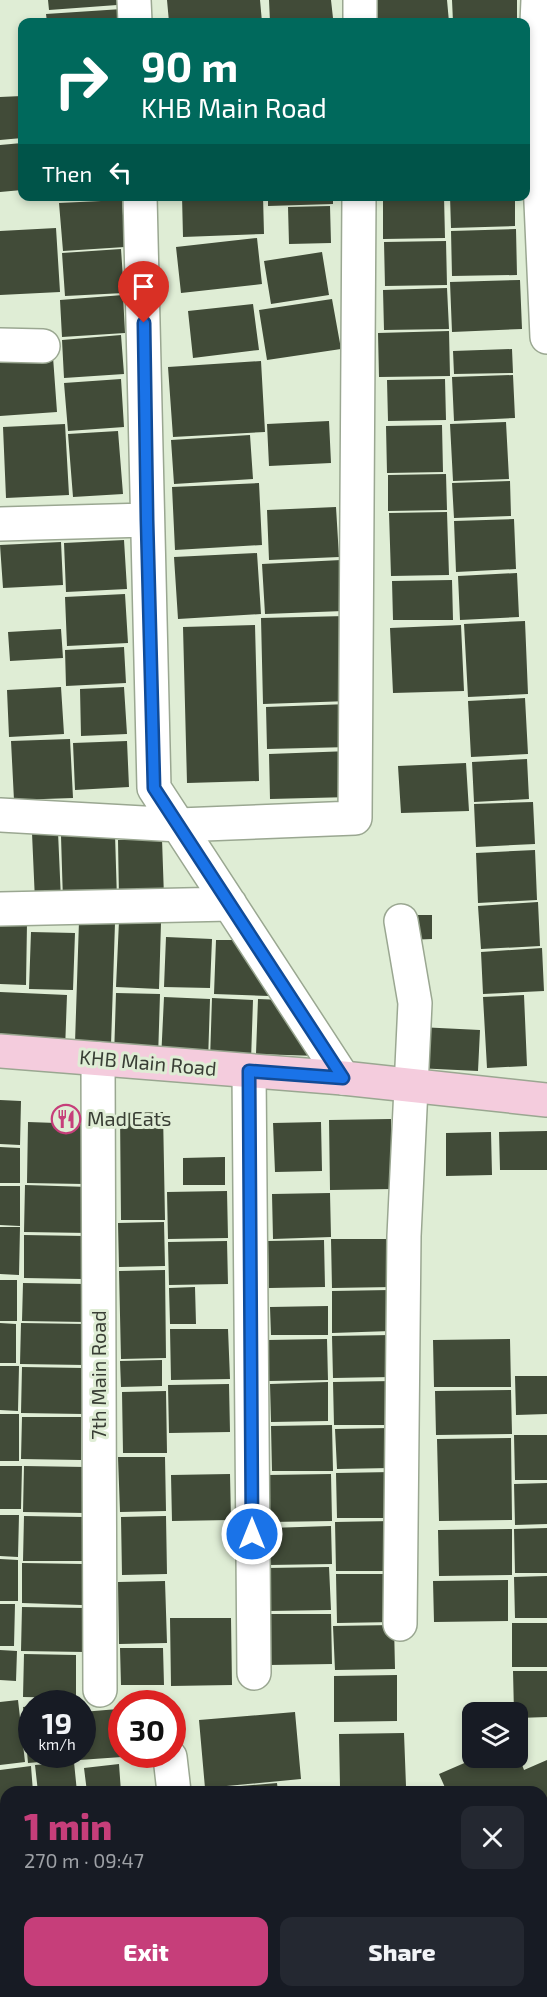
<!DOCTYPE html>
<meta charset="utf-8">
<style>
body{margin:0;font-family:"Exo 2",sans-serif;background:#242831;color:#f1f3f6;height:100vh;display:flex;flex-direction:column;font-size:22px;white-space:nowrap}
*{box-sizing:border-box;margin:0}
p{font-size:20px;color:#9ea1a6}
.icon{flex:none;width:33px;height:33px;fill:none;stroke:currentColor;stroke-width:2;stroke-linecap:round;stroke-linejoin:round}
.map{position:relative;flex:1;overflow:hidden}
.panel{position:absolute;left:0px;top:1786px;width:548px;height:212px;display:flex;flex-direction:column;background:#171b24;border-radius:18px 18px 0 0;box-shadow:0 3px 9px #0003}
.panel>*{flex:none}
.top-card{position:absolute;left:18px;top:18px;width:512px;height:183px;border-radius:12px;box-shadow:0 3px 9px #0003;background:#00695c;color:#fff;overflow:hidden}
.controls{position:absolute;left:462px;top:1702px;display:grid;gap:12px}
.controls a{display:grid;place-items:center;width:66px;height:66px;border-radius:12px;background:#171b24;box-shadow:0 3px 9px #0003;font-size:30px}
.speed{position:absolute;left:18px;top:1690px;display:flex;gap:12px;font-size:30px;font-weight:700;text-align:center}
.speed>*{display:grid;place-content:center;width:78px;height:78px;border-radius:50%;background:#171b24;box-shadow:0 3px 9px #0003;line-height:1}
.speed small{font-size:15px;font-weight:400}
.speed .limit{border:9px solid #d22;background:#fff;color:#111}
.pin{position:absolute;display:grid;place-items:center;width:51px;height:51px;color:#fff;margin:-62px -26px;border-radius:50% 50% 50% 0;rotate:-45deg;box-shadow:0 0 6px #0007}
.pin .icon{rotate:45deg}
.me{position:absolute;width:66px;margin:-33px;rotate:0deg;stroke-linejoin:round;filter:drop-shadow(0 0 4px #0008)}
.turn{display:flex;align-items:center;gap:21px;height:126px;padding:0 24px;font-size:27px}
.turn .icon{width:78px;height:78px;stroke-width:2.5}
.turn b{display:block;font-size:42px;line-height:51px}
.then{display:flex;align-items:center;height:57px;padding:0 24px;background:#0003;gap:12px;font-size:22px}
.round{display:grid;place-items:center;flex:none;width:63px;height:63px;border-radius:12px;background:#242831}
.overview{display:flex;align-items:center;justify-content:space-between;height:102px;padding:0 24px}
h1{font-size:36px;font-weight:800;line-height:45px;color:#c63e7a}
.action{display:flex;gap:12px;margin-top:auto;padding:12px 24px}
.action a{flex:1;height:69px;border-radius:12px;background:#c63e7a;color:#fff;font-size:24px;font-weight:800;line-height:69px;text-align:center}
.action a+a{background:#242831;color:#f1f3f6}
.map>svg:first-child{display:block}
.building{fill:#414b38}
.lines{fill:none;stroke-linecap:round;stroke-linejoin:round}
.service-casing{stroke:#9aa791;stroke-width:22}
.minor-casing{stroke:#9aa791;stroke-width:36}
.secondary-casing{stroke:#9aa791;stroke-width:36}
.service{stroke:#fff;stroke-width:20}
.minor{stroke:#fff;stroke-width:33}
.secondary{stroke:#f4ccdd;stroke-width:33}
.route-casing{stroke:#114b97;stroke-width:15}
.route{stroke:#1a73e8;stroke-width:10}
.labels{text-anchor:middle;stroke-width:6;stroke-linejoin:round;paint-order:stroke}
.street-label{font-size:20px;fill:#393e35;stroke:#dfedd5}
.poi-label{font-size:20px;fill:#393e35;stroke:#dfedd5;text-anchor:start}
</style>
<div class="map">
<svg width="547" height="1997" viewBox="0 0 547 1997">
<rect width="100%" height="100%" fill="#dfedd5"/>
<!-- building -->
<path class="building" d="M48,0H117V5L49,10Z
M167,0H260L262,22H169Z
M269,0H331L333,18L270,22Z
M377,0H447L449,22H378Z
M452,0H517V22H453Z
M122,9L123,22H47L46,14Z
M22,96V138L0,140V97Z
M22,143V190L0,192V145Z
M182,196H263L264,234L183,237Z
M268,196H333V204L268,206Z
M383,196H444L445,238L383,239Z
M450,196H515V226L451,228Z
M122,200L125,247L63,251L59,203Z
M330,206L331,243L289,244L288,207Z
M56,228L60,292L0,295V231Z
M516,229L517,275L452,276L451,231Z
M257,238L262,284L181,293L176,247Z
M446,241L447,285L385,286L384,242Z
M121,249L124,293L65,296L62,253Z
M322,252L329,295L271,304L264,261Z
M520,280L522,329L452,332L450,282Z
M447,288L449,329L384,330L383,290Z
M123,295L125,333L62,337L60,300Z
M332,299L341,349L267,360L259,310Z
M253,304L259,350L193,358L188,311Z
M449,331L450,376L379,377L378,333Z
M121,335L124,374L64,378L62,340Z
M512,349L513,373L454,374L453,351Z
M53,357L57,412L0,416V361Z
M261,361L265,432L173,437L168,367Z
M513,375L515,418L454,421L452,377Z
M121,379L124,427L68,431L64,383Z
M445,379L446,420L388,421L387,380Z
M329,421L331,463L269,466L267,424Z
M506,422L509,479L453,481L450,424Z
M65,424L69,495L6,498L3,427Z
M442,425L443,472L387,473L386,426Z
M118,431L123,494L73,497L68,434Z
M250,435L253,479L174,484L171,440Z
M446,474L447,510L388,511V475Z
M510,481L511,516L454,518L452,483Z
M259,483L262,545L175,550L172,487Z
M336,507L339,557L269,560L267,510Z
M447,512L449,575L391,576L389,513Z
M514,519L516,569L456,572L454,521Z
M124,540L127,589L66,592L64,543Z
M61,542L63,585L3,588L0,545Z
M257,553L261,614L178,619L174,557Z
M341,560L343,611L265,614L262,564Z
M517,573L519,617L460,620L458,576Z
M452,580L453,620H393L392,581Z
M125,594L128,643L67,646L65,597Z
M346,616L349,701L263,704L261,618Z
M525,621L528,694L468,697L464,624Z
M255,625L259,781L187,783L183,627Z
M461,625L464,691L393,693L390,628Z
M61,629L63,658L10,661L8,632Z
M124,647L126,683L66,686L65,650Z
M61,687L64,734L9,737L7,690Z
M124,687L127,734L81,736L80,689Z
M525,698L528,754L471,757L468,701Z
M349,704L350,747L267,749L266,707Z
M70,739L73,798L14,800L11,741Z
M127,741L129,787L75,790L73,743Z
M350,751L351,797L270,799L269,754Z
M527,759L529,799L474,802L472,762Z
M466,763L469,811L401,813L398,766Z
M533,802L535,844L476,847L474,804Z
M58,832L61,900L35,901L32,833Z
M115,834L117,900L63,901L61,836Z
M162,839L164,897L119,898L118,840Z
M535,850L537,900L478,903L476,853Z
M538,902L540,946L481,949L478,906Z
M406,915H432V939L406,940Z
M79,921L115,923L111,1045L75,1043Z
M119,921L161,923L159,989L116,987Z
M0,922L27,923L26,985L0,984Z
M31,932L75,933L73,990L29,989Z
M166,937L212,939L210,988L164,987Z
M216,940H234L269,996L214,994Z
M542,948L544,991L483,994L481,952Z
M0,992L67,995L65,1050L0,1047Z
M116,993L160,994L158,1058L114,1057Z
M524,995L527,1066L487,1068L483,997Z
M164,997L210,999L208,1062L161,1060Z
M212,998L253,1000L251,1061L210,1060Z
M258,999L282,1000L318,1056L256,1054Z
M419,1027L480,1030L478,1071L416,1068Z
M0,1100L21,1101L20,1145L0,1144Z
M163,1112L165,1220H121L120,1113Z
M391,1119L392,1189L330,1190L329,1120Z
M28,1122L85,1124L84,1184L27,1183Z
M321,1122L322,1171L275,1172L273,1123Z
M547,1131V1170H500L499,1132Z
M491,1132L492,1175L446,1176V1133Z
M0,1147L20,1148V1183H0Z
M225,1157V1185H183V1158Z
M25,1185L89,1187V1233L24,1232Z
M0,1186H20V1226L0,1225Z
M227,1191L228,1238L168,1239L167,1192Z
M330,1193L331,1237L273,1239L272,1194Z
M164,1222L165,1266L119,1267L118,1223Z
M0,1227H20L19,1275L0,1274Z
M24,1235L84,1236L83,1279L24,1278Z
M331,1239H393V1287L332,1288Z
M324,1240L325,1287L269,1288L268,1241Z
M227,1241L228,1284L169,1285L168,1242Z
M165,1270L166,1358L121,1359L119,1271Z
M0,1280H17V1321H0Z
M23,1283L87,1284L86,1322L22,1321Z
M195,1287L196,1324H170L169,1288Z
M390,1290L391,1331L332,1333V1291Z
M328,1306V1335H271L270,1307Z
M0,1323L16,1324V1363H0Z
M21,1323L85,1324V1365L20,1364Z
M170,1329H228L230,1379L171,1380Z
M392,1335V1377L333,1378L332,1336Z
M327,1339L328,1380L269,1381L268,1340Z
M510,1339L511,1387H434L433,1340Z
M162,1360V1386L121,1387L120,1361Z
M0,1366H19L18,1411L0,1410Z
M22,1367L83,1368V1414L21,1413Z
M515,1376H547V1414L516,1415Z
M393,1381V1425H334L333,1382Z
M328,1382V1421L271,1422L270,1384Z
M229,1384L230,1432L169,1433L168,1385Z
M511,1390L512,1434L436,1435L435,1391Z
M166,1391L167,1453H123L122,1392Z
M0,1414H19V1461H0Z
M22,1417H81V1460L21,1459Z
M332,1425L333,1471H272L271,1426Z
M390,1428V1468L337,1469L335,1429Z
M514,1435H547V1480H515Z
M511,1438L512,1520L439,1521L437,1439Z
M118,1457H165L166,1511L120,1512Z
M0,1466H22L21,1509H0Z
M24,1466L86,1467L85,1513L23,1512Z
M392,1472L393,1518H337L336,1473Z
M230,1474L231,1520L172,1521L171,1475Z
M331,1474L332,1521L270,1522L268,1475Z
M547,1483V1524L515,1525L514,1484Z
M0,1515H19L18,1557L0,1556Z
M24,1516L83,1517L82,1561H23Z
M166,1516L167,1574L122,1575L121,1517Z
M393,1521L394,1571H336L335,1522Z
M331,1526L332,1564L269,1565V1528Z
M547,1528V1573H515L514,1529Z
M512,1529V1575L439,1576L438,1530Z
M0,1559L18,1560V1601H0Z
M22,1563L83,1564L82,1605L22,1603Z
M329,1567L331,1610L268,1611L267,1568Z
M336,1574H394V1622L337,1623Z
M547,1576V1618H515L514,1577Z
M508,1580V1621L434,1622L433,1581Z
M165,1581L167,1643L119,1644L118,1582Z
M0,1604H15L14,1646H0Z
M22,1607L86,1608L85,1652L21,1651Z
M267,1614H331L332,1664L269,1665Z
M170,1618H231L232,1685L171,1686Z
M512,1623H547V1667H512Z
M394,1625L395,1669L335,1670L333,1626Z
M120,1648H163L164,1685H121Z
M0,1650L17,1651L16,1681L0,1680Z
M24,1654L76,1655V1698L23,1697Z
M513,1671H547V1717L518,1718V1713H514Z
M397,1675V1721L334,1722V1676Z
M18,1700L25,1762L0,1765V1702Z
M32,1706V1755H75V1759L28,1763L23,1707Z
M118,1709L122,1757L79,1760V1755H82V1712Z
M295,1712L301,1779L205,1788L199,1720Z
M404,1733L406,1786L340,1787L339,1734Z
M518,1754L524,1770L547,1760V1873L542,1875V1792H447L439,1774L476,1758H518Z
M74,1762L77,1792H38L35,1765Z
M119,1764L121,1792H87L84,1768Z
M31,1766L33,1792H6V1822L0,1823V1770Z
M277,1783L278,1792H204V1789Z
M0,1829H6V1895H0Z
M0,1900H6V1946H4Z
M547,1909V1955L542,1942V1911Z
M547,1968V1994L540,1997H484L482,1992H542V1971Z
M12,1992H60L61,1997H13Z
M64,1992H101L102,1997H64Z
M107,1992H183L184,1997H107Z
M225,1992H298V1997H225Z
M310,1992H354L355,1997H311Z
M398,1992H460L461,1997H399Z"/>
<g class="lines">
<!-- service casing -->
<g class="service-casing">
<path id="service" d="M389,1992L390,1997"/>
</g>
<!-- minor casing -->
<g class="minor-casing">
<path id="minor" d="M134,0L135,22
M538,0L535,68L547,337
M360,22V0
M140,196L154,788L343,1078
M0,345L43,346
M0,524L147,520
M0,815L179,825L355,818L359,196
M0,909L230,904
M98,1059L100,1690
M249,1071L254,1673
M400,1624L404,1236L415,1003L401,921
M170,1757L174,1792
M199,1992L200,1997"/>
</g>
<!-- secondary casing -->
<g class="secondary-casing">
<path id="secondary" d="M0,1051L343,1078L547,1100"/>
</g>
<!-- service -->
<use href="#service" class="service"/>
<!-- minor -->
<use href="#minor" class="minor"/>
<!-- secondary -->
<use href="#secondary" class="secondary"/>
</g>
<g class="lines">
<!-- route casing -->
<g class="route-casing">
<path id="route" d="M144,323L147,520L154,788L343,1078L249,1071L252,1534"/>
</g>
<!-- route -->
<use href="#route" class="route"/>
</g>
<!-- icons -->
<defs>
<g id="restaurant-ring" transform="scale(1.5)"><circle r="9.5" fill="#dfedd5" stroke="#c63e7a" stroke-width="1.5"/><path d="M-5-6h1v4h1v-4h1v4h1v-4h1v5L-1.5 .5V6h-2V.5L-5-1ZM5-6V6H3V1.5H1.5Q1.5-4 5-6Z" fill="#c63e7a"/></g>
</defs>
<g fill-rule="evenodd">
<use href="#restaurant-ring" x="66" y="1119"/>
</g>
<g class="labels">
<!-- street labels -->
<g class="street-label">
<text transform="translate(148 1063) rotate(5)" y="7">KHB Main Road</text>
<text transform="translate(99 1375) rotate(-90)" y="7">7th Main Road</text>
</g>
<!-- poi labels -->
<g class="poi-label">
<text x="87" y="1126">Mad Eats</text>
</g>
</g>
</svg>
<div class="controls">
<a><svg class="icon" aria-label="layers" viewBox="0 0 24 24"><path d="M12 4l9 5-9 5-9-5zM3 14l9 5 9-5"/></svg></a>
</div>
<div class="speed"><div>19<small>km/h</small></div><div class="limit">30</div></div>
<div class="pin" style="left:144px;top:323px;background:#d93025"><svg class="icon" aria-label="arrive" viewBox="0 0 24 24"><path d="M6 21V4h12l-3 4 3 4H6"/></svg></div>
<svg class="me" style="left:252px;top:1534px" viewBox="-20 -20 40 40"><circle r="17" fill="#1a73e8" stroke="#fff" stroke-width="3"/><path d="M0-11L8 9 0 5-8 9z" fill="#fff"/></svg>
<div class="top-card">
<div class="turn"><svg class="icon" aria-label="right" viewBox="0 0 24 24"><path d="M7 20v-9h11M14 6l5 5-5 5"/></svg><div><b>90 m</b>KHB Main Road</div></div>
<div class="then">Then<svg class="icon" aria-label="left" viewBox="0 0 24 24"><path d="M17 20v-9H6M10 6l-5 5 5 5"/></svg></div>
</div>
<section class="panel">
<div class="overview"><div><h1>1 min</h1><p>270 m · 09:47</p></div><a class="round"><svg class="icon" aria-label="close" viewBox="0 0 24 24"><path d="M6 6l12 12M18 6L6 18"/></svg></a></div>
<div class="action"><a>Exit</a><a>Share</a></div>
</section>
</div>
